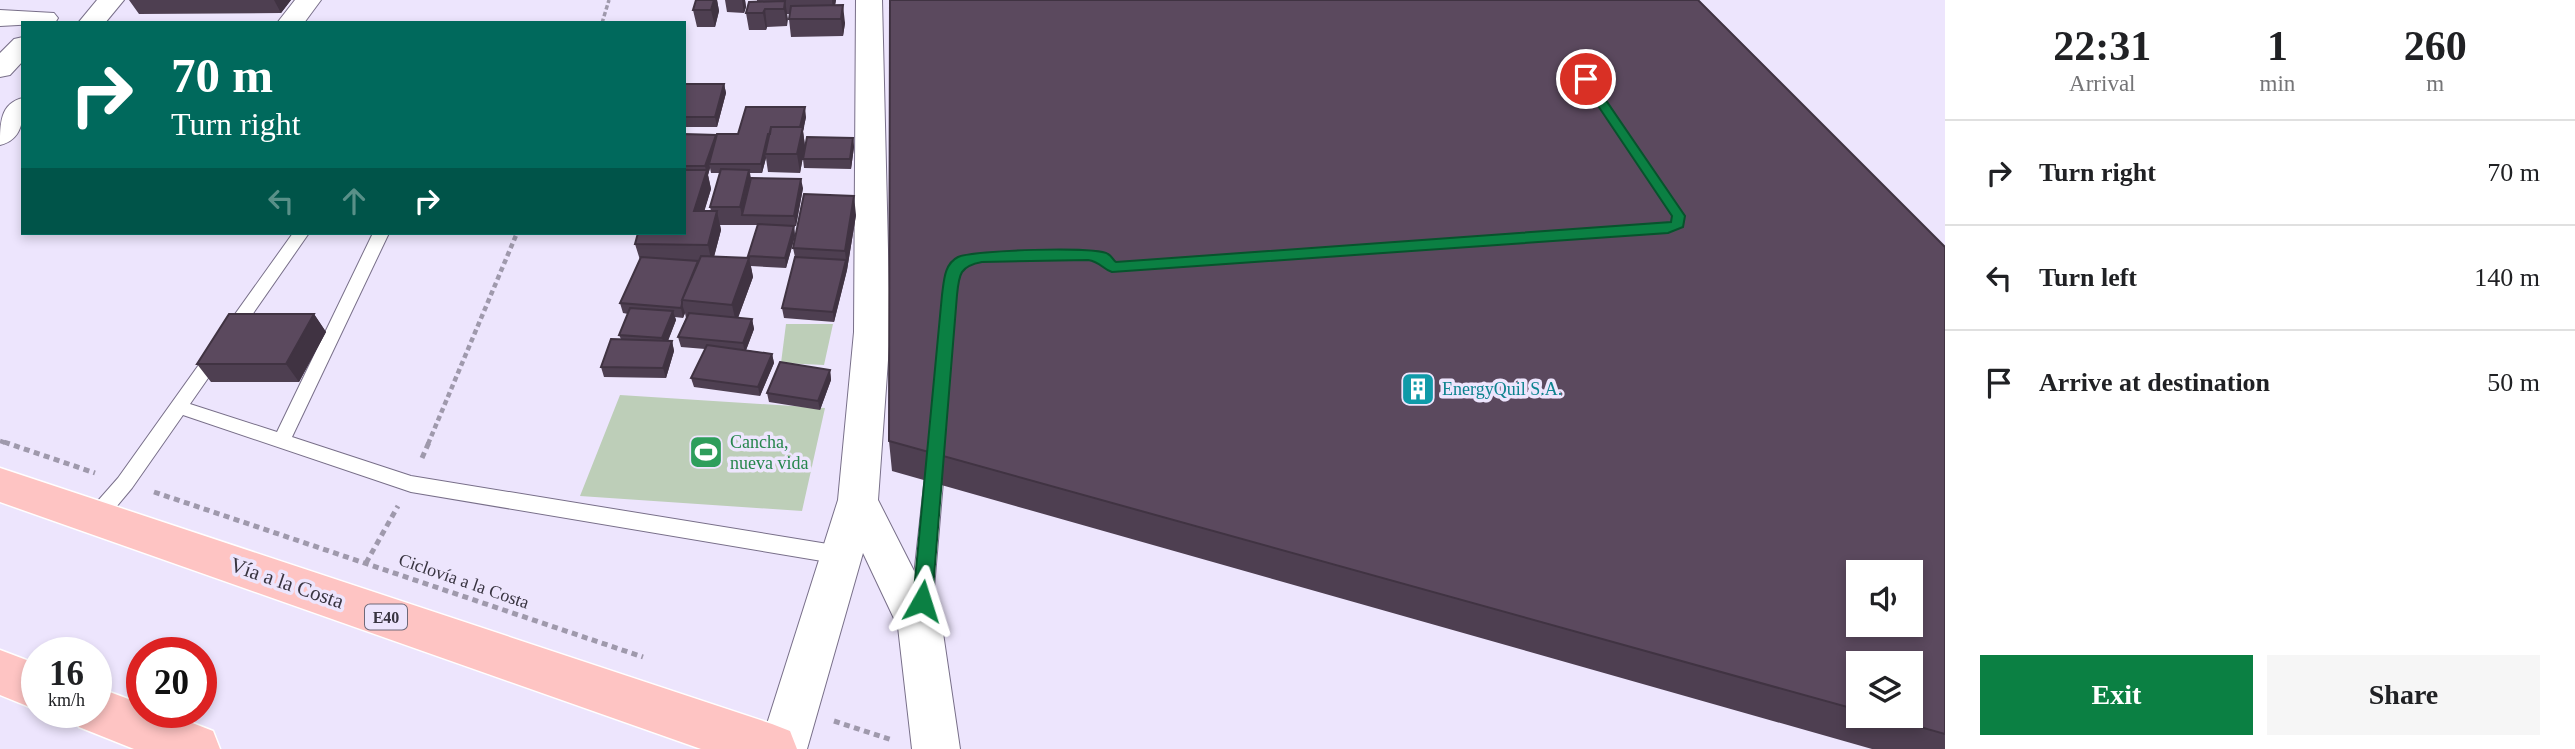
<!DOCTYPE html>
<meta charset="utf-8">
<style>
body{margin:0;font-family:Georgia,serif;background:#f6f6f6;color:#202124;height:100vh;display:flex;flex-direction:column;font-size:26px;white-space:nowrap}
*{box-sizing:border-box;margin:0}
p{font-size:23px;color:#757577}
.icon{flex:none;width:38px;height:38px;fill:none;stroke:currentColor;stroke-width:2;stroke-linecap:round;stroke-linejoin:round}
.map{position:relative;flex:1;overflow:hidden}
.drawer{display:flex;flex-direction:column;background:#fff;width:630px}
.drawer>*{flex:none}
.guide{position:absolute;left:21px;top:21px;width:665px;height:214px;border-radius:0px;box-shadow:0 4px 10px #0003;background:#00695c;color:#fff;overflow:hidden}
.controls{position:absolute;left:1846px;top:560px;display:grid;gap:14px}
.controls a{display:grid;place-items:center;width:77px;height:77px;border-radius:0px;background:#fff;box-shadow:0 4px 10px #0003;font-size:35px}
.speed{position:absolute;left:21px;top:637px;display:flex;gap:14px;font-size:35px;font-weight:700;text-align:center}
.speed>*{display:grid;place-content:center;width:91px;height:91px;border-radius:50%;background:#fff;box-shadow:0 4px 10px #0003;line-height:1}
.speed small{font-size:18px;font-weight:400}
.speed .limit{border:10px solid #d22;background:#fff;color:#111}
.pin{position:absolute;display:grid;place-items:center;width:60px;height:60px;color:#fff;margin:-30px;border:4px solid #fff;border-radius:50%;box-shadow:0 2px 7px #0007}
.me{position:absolute;width:77px;margin:-38px;rotate:6deg;stroke-linejoin:round;filter:drop-shadow(0 0 5px #0008)}
.turn{display:flex;align-items:center;gap:24px;height:147px;padding:0 35px;font-size:32px}
.turn .icon{width:91px;height:91px;stroke-width:2.5}
.turn b{display:block;font-size:49px;line-height:60px}
.lanes{display:flex;align-items:center;height:66px;padding:0 35px;background:#0003;justify-content:center;gap:35px;direction:ltr}
.lanes .off{opacity:.35}
.eta{display:flex;justify-content:space-evenly;align-items:center;height:119px;text-align:center}
.eta b{font-size:42px;font-weight:600;line-height:49px}
.primary-button{display:flex;gap:14px;margin-top:auto;padding:14px 35px}
.primary-button a{flex:1;height:80px;border-radius:0px;background:#0b8043;color:#fff;font-size:28px;font-weight:600;line-height:80px;text-align:center}
.primary-button a+a{background:#f6f6f6;color:#202124}
ul{padding:0;list-style:none}
li{display:flex;align-items:center;gap:21px;height:105px;padding:0 35px;border-top:2px solid #e0e0e0}
li div{flex:1}
li b{display:block;font-size:26px}
li em{font-style:normal}
main{display:flex;flex:1;min-height:0}
.map>svg:first-child{display:block}
.green{fill:#bdceb8}
.lines{fill:none;stroke-linecap:round;stroke-linejoin:round}
.lane-casing{stroke:#786f89;stroke-width:2}
.street-casing{stroke:#786f89;stroke-width:2}
.highway-casing{stroke:#fff;stroke-width:3}
.path-far2{stroke:#9f99ac;stroke-width:3.5;stroke-dasharray:4.5 2.5;stroke-linecap:butt}
.path-far1{stroke:#9f99ac;stroke-width:4.5;stroke-dasharray:5 3.5;stroke-linecap:butt}
.path{stroke:#9f99ac;stroke-width:5;stroke-dasharray:6 4.5;stroke-linecap:butt}
.lane{fill:#fff;fill-rule:evenodd}
.street{fill:#fff;fill-rule:evenodd}
.highway{fill:#fec4c3;fill-rule:evenodd}
.wall{fill:#4e3f51;fill-rule:evenodd}
.shaded-wall{fill:#403342}
.building{fill:#5b495e;stroke:#403342;stroke-width:2;fill-rule:evenodd}
.route{fill:#0b8043;stroke:#07532c;stroke-width:2}
.labels{text-anchor:middle;stroke-width:7;stroke-linejoin:round;paint-order:stroke}
.shield{fill:#ede5fd;stroke:#6e6979;stroke-width:2}
.shield-label{font-size:16px;font-weight:bold;fill:#383440}
.culture-label{font-size:18px;fill:#0d838f;stroke:#ede5fd;text-anchor:start}
.leisure-label{font-size:18px;fill:#27864d;stroke:#ede5fd;text-anchor:start}
.street-label{font-size:18px;fill:#383440;stroke:#ede5fd}
.near-street-label{font-size:21px;fill:#383440;stroke:#ede5fd}
</style>
<main>
<div class="map">
<svg width="1945" height="749" viewBox="0 0 1945 749">
<rect width="100%" height="100%" fill="#ede5fd"/>
<!-- green -->
<path class="green" d="M786,324H833L824,365L781,363Z
M620,395L825,408L802,511L580,496Z"/>
<g class="lines">
<!-- lane casing -->
<g class="lane-casing">
<path id="lane" d="M293,233H309L190,404L277,432L373,233H389L292,437L411,476L840,546L847,549L850,555L847,561L840,564L411,492L183,415L132,488L102,524L95,526L88,524L85,518L88,512L118,478Z
M936,451L943,453L945,458L932,612L928,619L921,621L914,619L910,612L927,458L929,453Z"/>
</g>
<!-- street casing -->
<g class="street-casing">
<path id="street" d="M97,0H124L105,23H78Z
M295,0H321L304,23H277Z
M856,0H882L890,332L878,500L942,626L960,749H912L898,627L863,553L807,749H759L838,500L854,332Z
M0,10L54,13L58,18L55,23L0,26Z
M23,37V61L10,75L0,77V53L14,39Z
M23,98C23,118 24,139 0,145C0,124 0,103 23,98Z"/>
</g>
<!-- highway casing -->
<g class="highway-casing">
<path id="highway" d="M0,468L772,724L790,731L797,749H701L0,502Z
M0,650L37,664V710L0,695Z
M96,687L142,704V712H164L213,731L220,749H134L79,727L72,712H96Z"/>
</g>
<!-- path-far2 -->
<path class="path-far2" d="M602,23L609,0"/>
<!-- path-far1 -->
<path class="path-far1" d="M0,441L9,444
M428,444L517,233"/>
<!-- path -->
<path class="path" d="M4,442L95,473
M422,458L429,442
M154,492L643,657
M366,563L398,506
M834,721L892,740"/>
<!-- lane -->
<use href="#lane" class="lane"/>
<!-- street -->
<use href="#street" class="street"/>
<!-- highway -->
<use href="#highway" class="highway"/>
</g>
<!-- wall -->
<path class="wall" d="M129,0H291L281,13L139,14Z
M696,0H717L719,11L715,27H697L693,10Z
M725,0H745L746,7L744,13L727,12Z
M757,0H836L835,6L845,23L843,36L791,37L789,19L790,14H787V26L767,27L766,30H749L746,13L757,2Z
M684,84H724L726,93L717,127H684Z
M806,117L803,131L805,146L800,173L768,172L766,158L762,173H750L751,178L803,188L796,226H782H794L795,236L786,268L751,266L753,277L738,318L752,319L754,329L746,350L772,354L774,363L760,396L694,387L691,378L705,349L681,347L678,337L686,318L685,313L683,318L675,317L676,320L668,341H672L674,351L666,378L604,377L601,367L621,339L619,335L628,314L623,313L620,303L640,260L635,244L684,233V134L716,138L738,134ZM710,168L711,173H720L710,207L711,211H704L711,189L708,175ZM720,225H758L748,258L714,257L721,230Z
M853,138L854,147L851,169L804,168L803,159Z
M856,215L847,270L834,322L784,318L782,308L795,257L793,248Z
M1945,247V749H1872L892,471L889,441ZM1858,663L1911,716H1858Z
M314,314L326,332L299,382H211L197,364Z
M830,370L831,380L820,410L769,402L767,393Z"/>
<!-- shaded-wall -->
<path class="shaded-wall" d="M274,0H291L281,13Z
M714,0H717L719,11L715,27L711,10Z
M742,0H745L746,7L744,13Z
M832,0H836L833,14Z
M785,1L788,19L787,26L784,9Z
M843,5L845,23L843,36L841,19Z
M765,9L767,27L766,30L763,13Z
M724,84L726,93L717,127L715,117Z
M805,107L806,117L803,131L805,146L800,173L797,154L799,134Z
M768,134L769,143L765,154L766,158L762,173L761,164Z
M716,135L718,144L709,164L710,168L708,175L711,189L699,229L694,211L706,171L705,166Z
M853,138L854,147L851,169L850,159Z
M749,170L752,188L742,215L740,207Z
M801,179L803,188L796,226L794,216Z
M854,196L856,215L847,270L834,322L833,312L846,260L845,251Z
M717,211L721,230L712,264L708,245Z
M794,226L795,236L786,268L785,258Z
M749,258L753,277L736,323L732,305Z
M682,304L685,313L683,318L681,308Z
M673,311L676,320L665,348L662,338Z
M314,314L326,332L299,382L286,364Z
M752,319L754,329L745,353L743,343Z
M672,341L674,351L666,378L663,368Z
M772,354L774,363L760,396L758,387Z
M830,370L831,380L820,410L818,401Z"/>
<!-- building -->
<path class="building" d="M696,0H714L711,10H693Z
M890,0H1698L1945,247V734L1881,716H1911V663H1858V710L889,441ZM1858,572H1911V625H1858Z
M785,1L784,9H765L763,13H746L749,2Z
M843,5L841,19H789L791,6Z
M684,84H724L715,117H684Z
M746,107H805L800,127H771L770,134H768L761,164H709L717,134H738Z
M771,127H803L797,154H765Z
M684,134L716,135L705,166H684Z
M807,137L853,138L850,159H803Z
M721,169L749,170L740,207H710Z
M684,170H707L694,211H717L708,245L635,244L638,233H684Z
M751,178L801,179L794,216L742,215Z
M804,194L854,196L845,251L793,248Z
M758,224L794,226L785,258L748,256Z
M701,256L749,258L732,305L682,300Z
M641,257L698,261L682,300V304L681,308L620,303Z
M795,257L846,260L833,312L782,308Z
M630,308L673,311L662,338L619,335Z
M689,313L752,319L743,343L678,337Z
M229,314H314L286,364H197Z
M611,339L672,341L663,368L601,367Z
M707,345L772,354L758,387L691,378Z
M780,362L830,370L818,401L767,393Z"/>
<!-- route -->
<path class="route" d="M1586,76L1590,77L1685,216L1683,227L1668,233L1112,272C1102,269 1101,262 1088,260L982,262C960,266 959,274 957,295L932,601L929,607L922,609L916,607L913,601L942,295C944,281 944,264 958,257C973,250 1096,246 1108,254C1112,256 1113,260 1116,262L1671,222L1672,216L1580,79Z"/>
<!-- icons -->
<defs>
<g id="building-square" transform="scale(1.75)"><rect x="-9" y="-9" width="18" height="18" rx="4" fill="#0f9aa8" stroke="#ede5fd"/><path d="M-4-6H4V6H1V3H-1V6H-4ZM-2.5-4.3h1.7v1.8h-1.7ZM.8-4.3h1.7v1.8H.8ZM-2.5-1h1.7V.8h-1.7ZM.8-1h1.7V.8H.8Z" fill="#fff"/></g>
<g id="stadium-square" transform="scale(1.75)"><rect x="-9" y="-9" width="18" height="18" rx="4" fill="#2e9e5b" stroke="#ede5fd"/><path d="M0-5a6.5 5 0 1 0 0 10a6.5 5 0 1 0 0-10ZM-3.5-1.8h7v3.6h-7Z" fill="#fff"/></g>
</defs>
<g fill-rule="evenodd">
<use href="#building-square" x="1418" y="389"/>
<use href="#stadium-square" x="706" y="452"/>
</g>
<g class="labels">
<!-- shield labels -->
<rect class="shield" x="365" y="604.5" width="42" height="25" rx="5"/>
<g class="shield-label">
<text x="386" y="623">E40</text>
</g>
<!-- culture labels -->
<g class="culture-label">
<text x="1442" y="395">EnergyQuil S.A.</text>
</g>
<!-- leisure labels -->
<g class="leisure-label">
<text x="730" y="448">Cancha,<tspan x="730" dy="21">nueva vida</tspan></text>
</g>
<!-- street labels -->
<g class="street-label">
<text transform="translate(464 581) rotate(19)" y="6">Ciclovía a la Costa</text>
</g>
<!-- near-street labels -->
<g class="near-street-label">
<text transform="translate(287 583) rotate(19)" y="7">Vía a la Costa</text>
</g>
</g>
</svg>
<div class="controls">
<a><svg class="icon" aria-label="sound" viewBox="0 0 24 24"><path d="M4 9h4l5-4v14l-5-4H4zM17 9q2 3 0 6"/></svg></a>
<a><svg class="icon" aria-label="layers" viewBox="0 0 24 24"><path d="M12 4l9 5-9 5-9-5zM3 14l9 5 9-5"/></svg></a>
</div>
<div class="speed"><div>16<small>km/h</small></div><div class="limit">20</div></div>
<div class="pin" style="left:1586px;top:79px;background:#d93025"><svg class="icon" aria-label="arrive" viewBox="0 0 24 24"><path d="M6 21V4h12l-3 4 3 4H6"/></svg></div>
<svg class="me" style="left:922px;top:601px" viewBox="-20 -20 40 40"><path d="M0-17L14 15 0 8-14 15z" fill="#0b8043" stroke="#fff" stroke-width="4"/></svg>
<div class="guide">
<div class="turn"><svg class="icon" aria-label="right" viewBox="0 0 24 24"><path d="M7 20v-9h11M14 6l5 5-5 5"/></svg><div><b>70 m</b>Turn right</div></div>
<div class="lanes"><svg class="icon off" aria-label="left" viewBox="0 0 24 24"><path d="M17 20v-9H6M10 6l-5 5 5 5"/></svg><svg class="icon off" aria-label="ahead" viewBox="0 0 24 24"><path d="M12 20V5M6 11l6-6 6 6"/></svg><svg class="icon" aria-label="right" viewBox="0 0 24 24"><path d="M7 20v-9h11M14 6l5 5-5 5"/></svg></div>
</div>
</div>
<section class="drawer">
<div class="eta">
<div><b>22:31</b><p>Arrival</p></div>
<div><b>1</b><p>min</p></div>
<div><b>260</b><p>m</p></div>
</div>
<ul>
<li><svg class="icon" aria-label="right" viewBox="0 0 24 24"><path d="M7 20v-9h11M14 6l5 5-5 5"/></svg><div><b>Turn right</b></div><em>70 m</em></li>
<li><svg class="icon" aria-label="left" viewBox="0 0 24 24"><path d="M17 20v-9H6M10 6l-5 5 5 5"/></svg><div><b>Turn left</b></div><em>140 m</em></li>
<li><svg class="icon" aria-label="arrive" viewBox="0 0 24 24"><path d="M6 21V4h12l-3 4 3 4H6"/></svg><div><b>Arrive at destination</b></div><em>50 m</em></li>
</ul>
<div class="primary-button"><a>Exit</a><a>Share</a></div>
</section>
</main>
